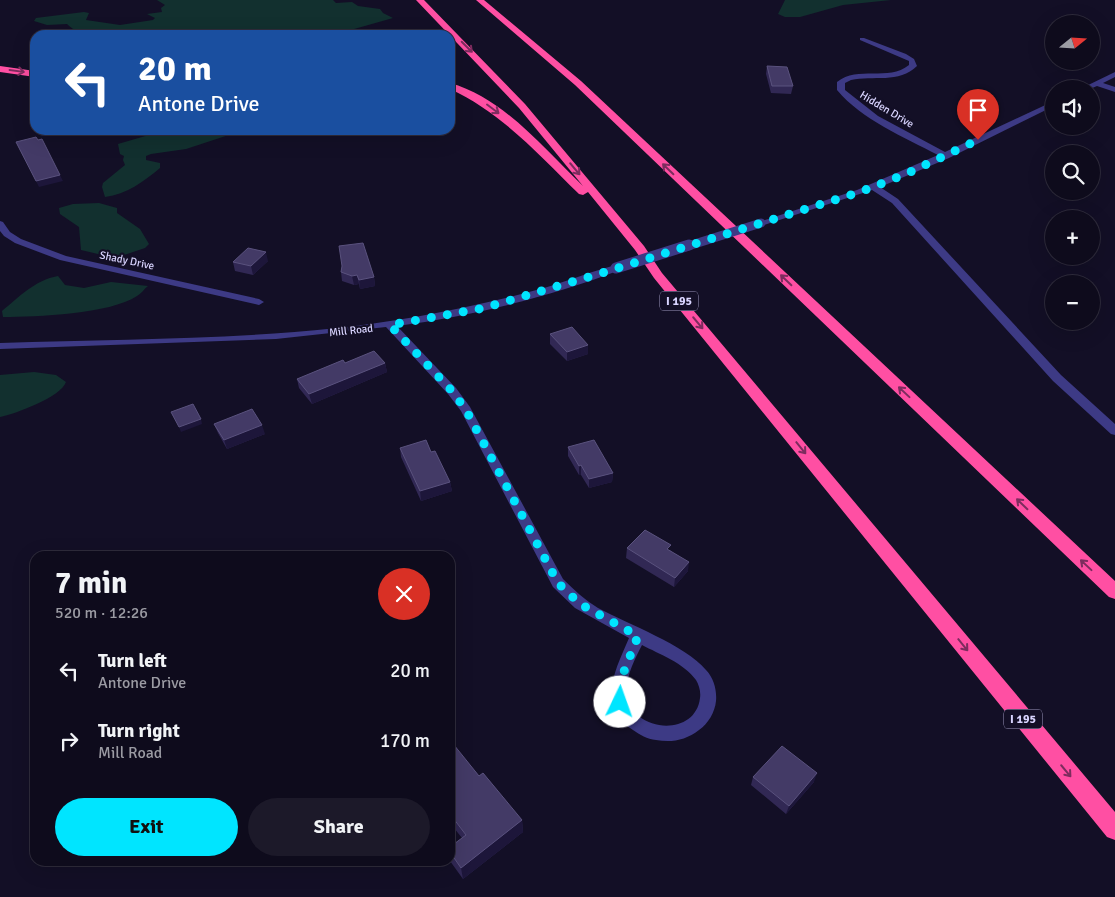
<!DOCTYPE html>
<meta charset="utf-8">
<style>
body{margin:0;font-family:Signika,sans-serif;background:#1c1929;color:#f1f3f6;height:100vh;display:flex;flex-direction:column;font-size:19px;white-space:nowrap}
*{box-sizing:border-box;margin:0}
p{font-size:16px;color:#9b9ba3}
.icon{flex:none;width:28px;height:28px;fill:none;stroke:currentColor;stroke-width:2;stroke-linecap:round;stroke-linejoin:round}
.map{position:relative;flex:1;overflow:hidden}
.sheet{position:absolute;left:30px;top:551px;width:425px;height:315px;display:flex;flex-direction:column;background:#0e0b1c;border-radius:15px;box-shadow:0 5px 20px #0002,0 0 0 1px #2e2b3b}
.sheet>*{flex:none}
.guide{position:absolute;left:30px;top:30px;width:425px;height:105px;border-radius:15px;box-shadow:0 5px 20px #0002,0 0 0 1px #2e2b3b;background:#1a4fa0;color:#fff;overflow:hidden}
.needle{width:32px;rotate:72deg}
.tools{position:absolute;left:1045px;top:15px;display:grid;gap:10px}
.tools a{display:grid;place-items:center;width:55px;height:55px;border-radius:50%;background:#0e0b1c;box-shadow:0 5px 20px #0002,0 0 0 1px #2e2b3b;font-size:25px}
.pin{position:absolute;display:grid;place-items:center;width:42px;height:42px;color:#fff;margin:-51px -21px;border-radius:50% 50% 50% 0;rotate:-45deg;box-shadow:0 0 5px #0007}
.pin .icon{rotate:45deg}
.me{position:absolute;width:55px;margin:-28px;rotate:3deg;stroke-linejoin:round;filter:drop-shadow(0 0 4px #0008)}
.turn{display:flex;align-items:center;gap:18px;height:105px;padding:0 25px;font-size:22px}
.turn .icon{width:65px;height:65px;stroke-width:2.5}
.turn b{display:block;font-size:35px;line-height:42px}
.round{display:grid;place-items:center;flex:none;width:52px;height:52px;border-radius:26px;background:#1c1929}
.head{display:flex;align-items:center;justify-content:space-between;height:85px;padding:0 25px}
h1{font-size:30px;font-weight:700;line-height:38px}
.button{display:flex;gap:10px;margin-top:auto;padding:10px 25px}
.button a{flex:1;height:58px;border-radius:30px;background:#00e5ff;color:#111;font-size:20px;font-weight:700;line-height:58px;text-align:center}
.button a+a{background:#1c1929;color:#f1f3f6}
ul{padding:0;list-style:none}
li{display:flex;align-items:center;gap:15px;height:70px;padding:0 25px}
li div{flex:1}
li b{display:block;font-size:19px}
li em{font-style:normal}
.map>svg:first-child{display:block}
.green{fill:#12302f}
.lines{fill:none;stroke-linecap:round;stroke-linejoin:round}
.minor{fill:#3d3a85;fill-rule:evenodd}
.motorway{fill:#ff4fa3;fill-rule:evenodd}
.minor-bridge-far1{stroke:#3d3a85;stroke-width:9}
.minor-bridge{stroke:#3d3a85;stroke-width:11}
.wall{fill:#312854}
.shaded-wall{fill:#1d163a}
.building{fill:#433a66;stroke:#5a527e}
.oneway{stroke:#7d2c5e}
.route{stroke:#00e5ff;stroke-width:9;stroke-dasharray:0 16.2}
.labels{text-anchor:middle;stroke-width:4.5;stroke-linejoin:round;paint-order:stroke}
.far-street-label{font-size:11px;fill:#d9d4ff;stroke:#130f26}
.shield{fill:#130f26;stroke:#9e99be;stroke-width:1}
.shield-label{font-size:12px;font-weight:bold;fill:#d9d4ff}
</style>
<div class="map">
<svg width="1115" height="897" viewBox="0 0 1115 897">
<rect width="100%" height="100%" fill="#130f26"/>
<!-- green -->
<path class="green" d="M157,0H333L336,3L352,2L358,6L380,9L383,13L393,18L333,35H133L140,30C115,32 87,44 67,24L47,25L34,21L36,18L84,12L89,13L86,20L120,25L153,20L155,18L147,14L162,12L161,8L165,5Z
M785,0H891L843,5L800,17H785L778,14Z
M166,130H244L186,149L151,154L146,156V160L160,163V168C143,182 127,194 105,197L102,187L103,183L125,165L123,160L124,156L120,154L118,144Z
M99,203L117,208V213L140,229L149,244L145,248L115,258L81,250L79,227L60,214L59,208L73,204Z
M58,276L65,285L84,288L111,282L148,286C144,289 141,294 137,296C110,314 36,317 3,317L2,311C19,297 35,280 58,276Z
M34,372L56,375L66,382C61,397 15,414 0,417V375Z"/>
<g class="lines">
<!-- minor -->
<path class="minor" d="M860,38H864L906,54L914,59L917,66C899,84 873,75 851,80L845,83V90L878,116L945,152L1054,101V106L949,158L880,187L898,199L1061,375L1115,424V435L1111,434L1053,381L892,203L872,190L764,225H758L756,223L857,190L938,155C904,137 862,120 837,90V82C858,65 888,82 909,65V61L860,40Z
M1115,72V77L1103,83L1115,87V92L1097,86L1090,89H1080Z
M0,221L3,222L10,232L21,239L66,256L259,299L264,302L259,305L60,260L15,243L4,236L0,231Z
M616,265L621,268L620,270C550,297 471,316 397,326L456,388L470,407L563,579C574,590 585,600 598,608C628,624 685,645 706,670C714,678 717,691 716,701C715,712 708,724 699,730C686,740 672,743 656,740C647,739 640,735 633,730C595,706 616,669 629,638L575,608L553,587L461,411L448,394L386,327L276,339L0,349V343C138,338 279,341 415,317C458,309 501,300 544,288C568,281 592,271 616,265ZM642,645C659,654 684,663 696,680C699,685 701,692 700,698C695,740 627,731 627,692C626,675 635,659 642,645Z"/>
<!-- motorway -->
<path class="motorway" d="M416,0H424L525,104L644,246L662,273L1115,812V840L1107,837L654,278L635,250L588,192L583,195L579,194C539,155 502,113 450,89V83C504,98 544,149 583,186L519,108Z
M476,0H484L581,81L1115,581V599L1109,597L575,85Z
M0,66L35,71V77L0,72Z"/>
<!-- minor-bridge-far1 -->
<path class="minor-bridge-far1" d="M685,247L761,223"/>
<!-- minor-bridge -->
<path class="minor-bridge" d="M616,268L689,245"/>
</g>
<!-- wall -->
<path class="wall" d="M767,66L793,86L791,94L771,93L766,74Z
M268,261L253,275L235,271L233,262Z
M341,272L374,277L375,286L360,289L359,284L354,285L342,281Z
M550,334L588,354L567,361L550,344Z
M345,363H385L387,372L312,404L299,388L297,379Z
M214,424L265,434L227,449L218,433Z
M568,447L613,473L612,482L589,488L581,475H579L568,456Z
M400,448L431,452L450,482L452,491L421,501L401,457Z
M627,548L670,550L688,571L674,587L626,558Z
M450,748L479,776L522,820L523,832L463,879L450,861V847L462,838L450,823Z
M753,777L814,782L786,814L751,785Z"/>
<!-- shaded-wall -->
<path class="shaded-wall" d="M60,175L63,181L39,187L36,181Z
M266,252L268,261L253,275L251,266Z
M357,275L359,284L354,285L352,276Z
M374,277L375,286L360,289L359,280Z
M588,345V354L567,361V352Z
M385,363L387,372L312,404L309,394Z
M201,419L202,424L181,432L179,427Z
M262,425L265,434L227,449L224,440Z
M581,465V475H579V466Z
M613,473L612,482L589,488V479Z
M450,482L452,491L421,501L420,491Z
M689,562L688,571L674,587L675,578Z
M817,773L814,782L786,814L789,806Z
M522,820L523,832L463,879L461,868Z"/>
<!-- building -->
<path class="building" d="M767,66L787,67L793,86H772Z
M36,137L38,140L42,139L60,175L36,181L16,142Z
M363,243L374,277L359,280L357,275L352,276L341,272L342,266L339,246Z
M248,248L266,252L251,266L233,262Z
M572,327L588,345L567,352L550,334Z
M374,351L385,363L309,394L297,379L343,360L345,363Z
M193,404L201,419L179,427L171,412Z
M252,409L262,425L224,440L214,424Z
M426,440L431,452L435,451L450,482L420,491L400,448Z
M594,440L613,473L589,479L581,465L579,466L568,447Z
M645,530L671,545L667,549L689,562L675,578L627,548Z
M454,745L479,776L483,773L522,820L461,868L450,852V847L466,835L450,814V748Z
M782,746L817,773L789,806L753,777Z"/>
<!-- one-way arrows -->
<defs><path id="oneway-shaft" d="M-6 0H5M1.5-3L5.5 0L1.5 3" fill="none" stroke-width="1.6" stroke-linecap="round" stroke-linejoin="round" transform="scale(1.25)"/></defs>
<g class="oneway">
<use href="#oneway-shaft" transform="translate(467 47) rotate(45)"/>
<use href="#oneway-shaft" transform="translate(17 71) rotate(8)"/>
<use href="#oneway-shaft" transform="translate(493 109) rotate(37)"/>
<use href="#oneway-shaft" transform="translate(575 169) rotate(50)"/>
<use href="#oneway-shaft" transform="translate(668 169) rotate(-136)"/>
<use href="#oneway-shaft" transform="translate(786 280) rotate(-136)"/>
<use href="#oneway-shaft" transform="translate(698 323) rotate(50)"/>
<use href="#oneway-shaft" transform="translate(904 392) rotate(-137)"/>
<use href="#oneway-shaft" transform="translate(801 448) rotate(51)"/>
<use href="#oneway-shaft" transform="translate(1022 504) rotate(-136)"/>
<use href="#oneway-shaft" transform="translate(1086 565) rotate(-137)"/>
<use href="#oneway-shaft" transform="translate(963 645) rotate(51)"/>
<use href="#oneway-shaft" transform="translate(1066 771) rotate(50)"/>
</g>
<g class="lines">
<!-- route -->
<path class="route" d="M620,702L619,684L638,636L580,604L558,583L466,410L452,391L390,325L484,308L602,273L860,192L906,174L978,140"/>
</g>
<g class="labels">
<!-- far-street labels -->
<g class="far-street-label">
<text transform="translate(887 109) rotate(31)" y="4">Hidden Drive</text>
<text transform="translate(127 260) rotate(12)" y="4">Shady Drive</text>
<text transform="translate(351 330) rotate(-6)" y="4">Mill Road</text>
</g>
<!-- shield labels -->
<g class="shield">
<rect x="660" y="291.5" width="38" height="19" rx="4"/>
<rect x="1004" y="709.5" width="38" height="19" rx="4"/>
</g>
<g class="shield-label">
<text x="679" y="305">I 195</text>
<text x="1023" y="723">I 195</text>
</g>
</g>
</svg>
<div class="tools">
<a><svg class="needle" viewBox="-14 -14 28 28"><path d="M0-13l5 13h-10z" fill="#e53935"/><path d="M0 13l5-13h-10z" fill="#9b9ba3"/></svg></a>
<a><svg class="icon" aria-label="sound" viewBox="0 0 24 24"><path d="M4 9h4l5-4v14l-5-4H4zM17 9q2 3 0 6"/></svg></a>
<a><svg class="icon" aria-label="search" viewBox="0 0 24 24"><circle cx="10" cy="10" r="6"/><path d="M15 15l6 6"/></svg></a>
<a>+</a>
<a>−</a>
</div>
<div class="pin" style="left:978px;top:140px;background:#d93025"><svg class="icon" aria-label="arrive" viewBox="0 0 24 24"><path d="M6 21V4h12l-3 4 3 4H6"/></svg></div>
<svg class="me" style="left:620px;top:702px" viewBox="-20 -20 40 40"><circle r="19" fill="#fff"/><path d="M0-13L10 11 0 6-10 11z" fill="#00e5ff"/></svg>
<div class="guide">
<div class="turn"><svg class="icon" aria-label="left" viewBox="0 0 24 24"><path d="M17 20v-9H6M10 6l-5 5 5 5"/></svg><div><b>20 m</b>Antone Drive</div></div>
</div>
<section class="sheet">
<div class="head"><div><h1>7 min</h1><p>520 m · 12:26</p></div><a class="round" style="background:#d93025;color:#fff"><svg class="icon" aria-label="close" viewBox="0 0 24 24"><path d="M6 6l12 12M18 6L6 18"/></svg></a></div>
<ul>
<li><svg class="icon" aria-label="left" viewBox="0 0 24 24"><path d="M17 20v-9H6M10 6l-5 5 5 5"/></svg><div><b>Turn left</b><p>Antone Drive</p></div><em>20 m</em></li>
<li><svg class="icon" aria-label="right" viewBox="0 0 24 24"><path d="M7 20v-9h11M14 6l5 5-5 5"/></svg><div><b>Turn right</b><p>Mill Road</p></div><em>170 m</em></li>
</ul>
<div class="button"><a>Exit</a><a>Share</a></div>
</section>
</div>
